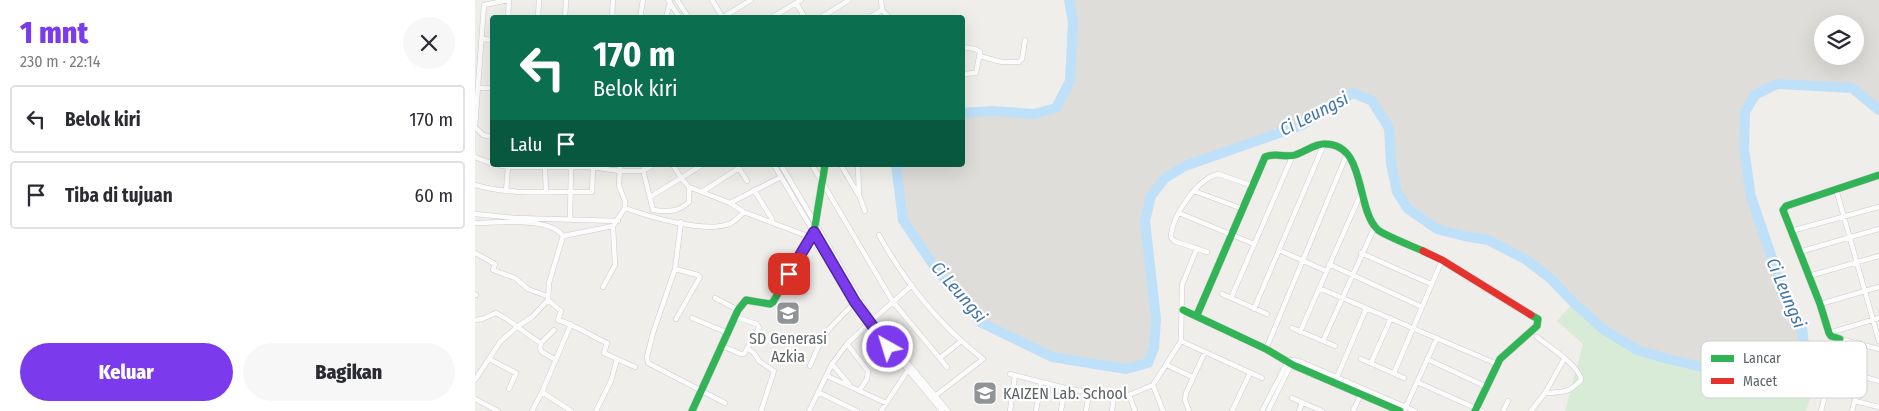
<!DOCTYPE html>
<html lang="id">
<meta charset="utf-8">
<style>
body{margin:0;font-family:"Fira Sans Condensed",sans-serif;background:#f7f7f7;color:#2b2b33;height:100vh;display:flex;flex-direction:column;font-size:19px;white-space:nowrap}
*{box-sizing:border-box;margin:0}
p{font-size:16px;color:#7c7c81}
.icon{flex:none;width:28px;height:28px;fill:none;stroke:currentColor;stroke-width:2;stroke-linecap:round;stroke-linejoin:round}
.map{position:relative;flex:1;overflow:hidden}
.drawer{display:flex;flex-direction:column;background:#fff;width:475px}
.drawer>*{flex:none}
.banner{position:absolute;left:15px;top:15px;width:475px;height:152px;border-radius:5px;box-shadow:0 5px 20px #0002;background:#0b6e4f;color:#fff;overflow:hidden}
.fabs{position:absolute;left:1339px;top:15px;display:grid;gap:10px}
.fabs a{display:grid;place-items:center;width:50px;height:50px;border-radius:50%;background:#fff;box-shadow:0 5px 20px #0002;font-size:25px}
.pin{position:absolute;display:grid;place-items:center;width:42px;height:42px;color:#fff;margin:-21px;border-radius:10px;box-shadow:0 2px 8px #0006}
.me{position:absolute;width:55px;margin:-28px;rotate:321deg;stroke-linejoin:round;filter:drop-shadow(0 0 4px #0008)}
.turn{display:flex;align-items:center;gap:18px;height:105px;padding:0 20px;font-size:22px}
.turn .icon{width:65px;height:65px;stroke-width:2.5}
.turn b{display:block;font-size:35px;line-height:42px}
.then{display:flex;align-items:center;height:48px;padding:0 20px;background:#0003;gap:10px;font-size:19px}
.round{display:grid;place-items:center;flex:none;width:52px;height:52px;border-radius:26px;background:#f7f7f7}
.summary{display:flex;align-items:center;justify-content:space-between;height:85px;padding:0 20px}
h1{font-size:30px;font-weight:800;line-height:38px;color:#7c3aed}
.cta{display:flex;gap:10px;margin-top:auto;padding:10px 20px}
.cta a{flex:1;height:58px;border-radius:30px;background:#7c3aed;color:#fff;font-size:20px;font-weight:800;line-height:58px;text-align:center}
.cta a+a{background:#f7f7f7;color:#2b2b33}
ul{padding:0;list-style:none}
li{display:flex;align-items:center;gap:15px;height:68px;margin:0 10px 8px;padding:0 10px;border:2px solid #e1e1e2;border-radius:5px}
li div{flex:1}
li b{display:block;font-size:19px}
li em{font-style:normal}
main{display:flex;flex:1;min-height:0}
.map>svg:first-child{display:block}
.industrial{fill:#dfddda;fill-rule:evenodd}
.green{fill:#d8ebd6}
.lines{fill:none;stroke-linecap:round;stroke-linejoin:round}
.river{stroke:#bfe0f9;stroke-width:10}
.street-casing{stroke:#cbcccc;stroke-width:5.5}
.fast-casing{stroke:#cacacb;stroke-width:8}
.jam-casing{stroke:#cacacb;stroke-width:8}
.street{stroke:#fdfcfc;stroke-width:4.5}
.fast{stroke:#30b455;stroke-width:7}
.jam{stroke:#e5322d;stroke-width:7}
.route-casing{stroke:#51269a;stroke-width:12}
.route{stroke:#7c3aed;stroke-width:9}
.labels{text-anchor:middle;stroke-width:4.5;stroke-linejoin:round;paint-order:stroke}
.poi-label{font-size:16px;fill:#5f6368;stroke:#fff}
.water-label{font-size:18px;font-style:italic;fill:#4174aa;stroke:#fff}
.key{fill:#fff;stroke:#cfd0d2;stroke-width:1}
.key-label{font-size:14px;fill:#5f6368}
</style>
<main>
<section class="drawer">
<div class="summary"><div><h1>1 mnt</h1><p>230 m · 22:14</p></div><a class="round"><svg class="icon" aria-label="close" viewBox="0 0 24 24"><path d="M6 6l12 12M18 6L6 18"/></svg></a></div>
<ul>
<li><svg class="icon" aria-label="left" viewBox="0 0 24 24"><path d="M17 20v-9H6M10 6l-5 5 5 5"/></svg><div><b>Belok kiri</b></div><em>170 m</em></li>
<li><svg class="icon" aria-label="arrive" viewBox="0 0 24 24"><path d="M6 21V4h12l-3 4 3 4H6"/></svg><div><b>Tiba di tujuan</b></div><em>60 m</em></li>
</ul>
<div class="cta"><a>Keluar</a><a>Bagikan</a></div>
</section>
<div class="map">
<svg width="1404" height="411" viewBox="0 0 1404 411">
<rect width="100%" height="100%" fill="#efeeea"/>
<!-- industrial -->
<path class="industrial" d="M594,0H1404V110L1377,88L1302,84L1280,95L1270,112L1269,149L1276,197L1295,252L1307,292L1327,327L1331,363L1309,377L1279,375L1227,367L1189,358L1162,350L1128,329L1098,303L1075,279L1050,259L1013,240L989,236L962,229L933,209L922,192L916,162L914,128L897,101L878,93L827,125L710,166L690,178L676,196L670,221L681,317L679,348L673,363L651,369L577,357L505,322L462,270L428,220L421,165H488V113L517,111L559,114L581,108L595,81L598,21ZM1348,24H1380V56H1348Z"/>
<!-- green -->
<path class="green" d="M1098,303L1128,329L1162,350L1197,360L1246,370L1279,375L1309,377L1331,363L1352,344L1331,411H1090L1108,344L1082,321Z"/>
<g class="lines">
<!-- river -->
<path class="river" d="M488,113L517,111L559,114L581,108L595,81L598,21L594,0
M421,165L428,220L461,269L505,322L577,357L651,369L673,363L679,348L681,319L670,221L676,196L690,178L710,166L827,125L878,93L897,101L914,128L916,163L922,192L933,209L962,229L989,236L1013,240L1050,259L1075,278L1099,303L1128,329L1162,350L1189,358L1227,367L1279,375L1309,377L1331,363L1327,327L1307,292L1295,252L1276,197L1269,149L1270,112L1280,95L1302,84L1377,88L1404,110"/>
<!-- street casing -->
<g class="street-casing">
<path id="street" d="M193,0L205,18
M202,0L214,18
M237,0L248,18
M406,0L407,10L415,18
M321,3L330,18
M248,17L276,0
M33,18L34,0
M63,18L64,0
M90,18L91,0
M137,18L138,0
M165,18L168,0
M191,18L195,2
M296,18L326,0
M345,18L374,0
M394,18L407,10
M7,39L18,40
M488,47L500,49L505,52L501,73L488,74
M504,56L527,62H544L547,59L550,40
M3,88H18
M18,137L8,135L0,127L9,5L33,0
M0,157L18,164
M24,165L33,167H118L144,171H168L178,165
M169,165V174L178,210C192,212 204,212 214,202V187
M198,165L206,178L214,187L255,203L269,212L335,237
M262,165L272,181
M299,165L380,302L394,323L467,411
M306,165L397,320L473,411
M337,165L418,302L472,367
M366,165L383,194
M383,165L384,195L390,211
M70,167L71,192
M0,185C36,196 79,191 117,192L118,167
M1361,189L1404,341
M279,190L297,219
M31,191L33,167
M719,191L768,209
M227,192L264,168
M175,197L227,165
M255,203L306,177
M150,208C175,217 229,233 254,224C260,222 265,216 269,212
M704,213L779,244
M0,214L40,218L143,221
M95,219L96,167
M0,223C22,223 74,216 88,236L138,226L150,208V201L144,186L145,165
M1316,231L1404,207
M404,235C429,281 466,327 508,359L460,396
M804,250L851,271
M732,252L699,241L696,237C697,216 722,179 743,174L778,186
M1324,252L1404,229
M0,253L20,264L18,270L40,278L53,289L72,296
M886,253L956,284
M854,264L947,307
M200,269L206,222
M1334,276L1404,256
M128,287L140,265L138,226
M844,288L1022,364
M0,294L1,295
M747,294L792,314
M240,298L263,310
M756,298L817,157
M73,300L86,311L83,320C101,325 116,336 132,343L129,353L160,367
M1345,304L1404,287
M779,309L849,144
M217,318L253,333
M201,319L225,277L223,275L200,269L178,333L172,357L173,363L250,403
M0,320L7,319L21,313C38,321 50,334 66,343L79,330
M96,324L67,392L96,411
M817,328L860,346
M825,332L887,191
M1354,333L1404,318
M706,341L787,378
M848,341L900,226
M66,343L65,348L67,352L81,360
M372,344L393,371L392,379L384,391
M247,346L266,354H269L284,328L282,324L260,317
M272,348L279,353L284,361L299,371L286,411
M791,349L872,154
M465,358L485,342
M14,359L41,373L34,389
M886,359L929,378
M952,359L1012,387
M896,363L916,318
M357,364L374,384
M692,365L717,377
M335,366L343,347L354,329L380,302
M919,373L967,260
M535,374L590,388L639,397L654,395L678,385L706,341L707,285L722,248
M352,376L411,403
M1386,376L1404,381
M862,377L891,309
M0,380L25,342L43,326L57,317L73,300L74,283L88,236
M942,382L1007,411
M678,385L688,411
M343,392L382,411
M1070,393L1089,359
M654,395L660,411
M817,398L847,411
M0,399L23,411
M1380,401L1404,407
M57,411L67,392
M121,411L136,381L142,359
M334,411L357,364L372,344L394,323L437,285
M406,411L433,370
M535,411L540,375
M561,411L566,382
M586,411L590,388
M611,411L614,393
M637,411L639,397
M714,411L710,400L711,393L730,352
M757,411L775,373
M787,411L813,361L817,360L824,361L940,411
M793,411L814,369L818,365
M824,411L827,403
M878,411L887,392
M929,411L962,338
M1028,411L1033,401
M1056,411L1070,393C1087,392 1093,394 1106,380C1105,366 1073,346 1062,337
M1346,411L1365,339L1404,349
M1377,411L1389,365"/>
</g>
<!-- fast casing -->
<g class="fast-casing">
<path id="fast" d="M708,310L791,349L818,365L925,411
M722,315L790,157C800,152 810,158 820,155C830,152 839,144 849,144C892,143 880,209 903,230C909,235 939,247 948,251
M1365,339L1356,336L1354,333L1345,304L1308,210L1311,206L1404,175
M217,411L263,310L271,300L295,304L298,302L339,232L350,165
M1000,411L1025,359L1062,326L1063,319L1056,315"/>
</g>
<!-- jam casing -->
<g class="jam-casing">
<path id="jam" d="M948,251L967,260L1056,315"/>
</g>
<!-- street -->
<use href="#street" class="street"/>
<!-- fast -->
<use href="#fast" class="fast"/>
<!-- jam -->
<use href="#jam" class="jam"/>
</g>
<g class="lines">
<!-- route casing -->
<g class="route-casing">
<path id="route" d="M314,274L339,232L380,302L413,347"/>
</g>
<!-- route -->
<use href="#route" class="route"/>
</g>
<!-- icons -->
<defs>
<g id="school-square" transform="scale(1.25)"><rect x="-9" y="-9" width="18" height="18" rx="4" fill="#919496" stroke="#fff"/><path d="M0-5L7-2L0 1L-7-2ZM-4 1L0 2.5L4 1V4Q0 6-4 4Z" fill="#fff"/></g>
</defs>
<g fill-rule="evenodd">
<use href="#school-square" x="313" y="313"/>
<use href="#school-square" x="510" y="393"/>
</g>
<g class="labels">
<!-- poi labels -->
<g class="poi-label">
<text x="313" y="344">SD Generasi<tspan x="313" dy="18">Azkia</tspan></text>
<text x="528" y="399" text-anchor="start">KAIZEN Lab. School</text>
</g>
<!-- water labels -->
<g class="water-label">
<text transform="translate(839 114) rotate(-27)" y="6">Ci Leungsi</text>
<text transform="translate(484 292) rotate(49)" y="6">Ci Leungsi</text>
<text transform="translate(1311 293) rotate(67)" y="6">Ci Leungsi</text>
</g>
</g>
<!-- legend -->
<rect x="1226" y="341" width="166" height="57" rx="8" class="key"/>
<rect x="1236" y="355" width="23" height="7" fill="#30b455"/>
<rect x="1236" y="378" width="23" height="6" fill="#e5322d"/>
<g class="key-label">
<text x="1268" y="363">Lancar</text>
<text x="1268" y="386">Macet</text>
</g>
</svg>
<div class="fabs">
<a><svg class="icon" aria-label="layers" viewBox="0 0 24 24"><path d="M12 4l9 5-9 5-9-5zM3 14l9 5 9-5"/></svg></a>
</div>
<div class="pin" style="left:314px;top:274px;background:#d93025"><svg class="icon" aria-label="arrive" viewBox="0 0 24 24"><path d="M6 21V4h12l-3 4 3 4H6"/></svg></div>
<svg class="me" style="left:413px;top:347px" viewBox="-20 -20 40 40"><circle r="17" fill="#7c3aed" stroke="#fff" stroke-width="3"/><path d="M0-11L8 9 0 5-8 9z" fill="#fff"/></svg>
<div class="banner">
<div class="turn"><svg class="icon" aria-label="left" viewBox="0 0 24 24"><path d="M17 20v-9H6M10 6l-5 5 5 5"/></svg><div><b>170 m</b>Belok kiri</div></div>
<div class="then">Lalu<svg class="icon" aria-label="arrive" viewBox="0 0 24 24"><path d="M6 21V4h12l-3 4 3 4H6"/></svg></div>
</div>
</div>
</main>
